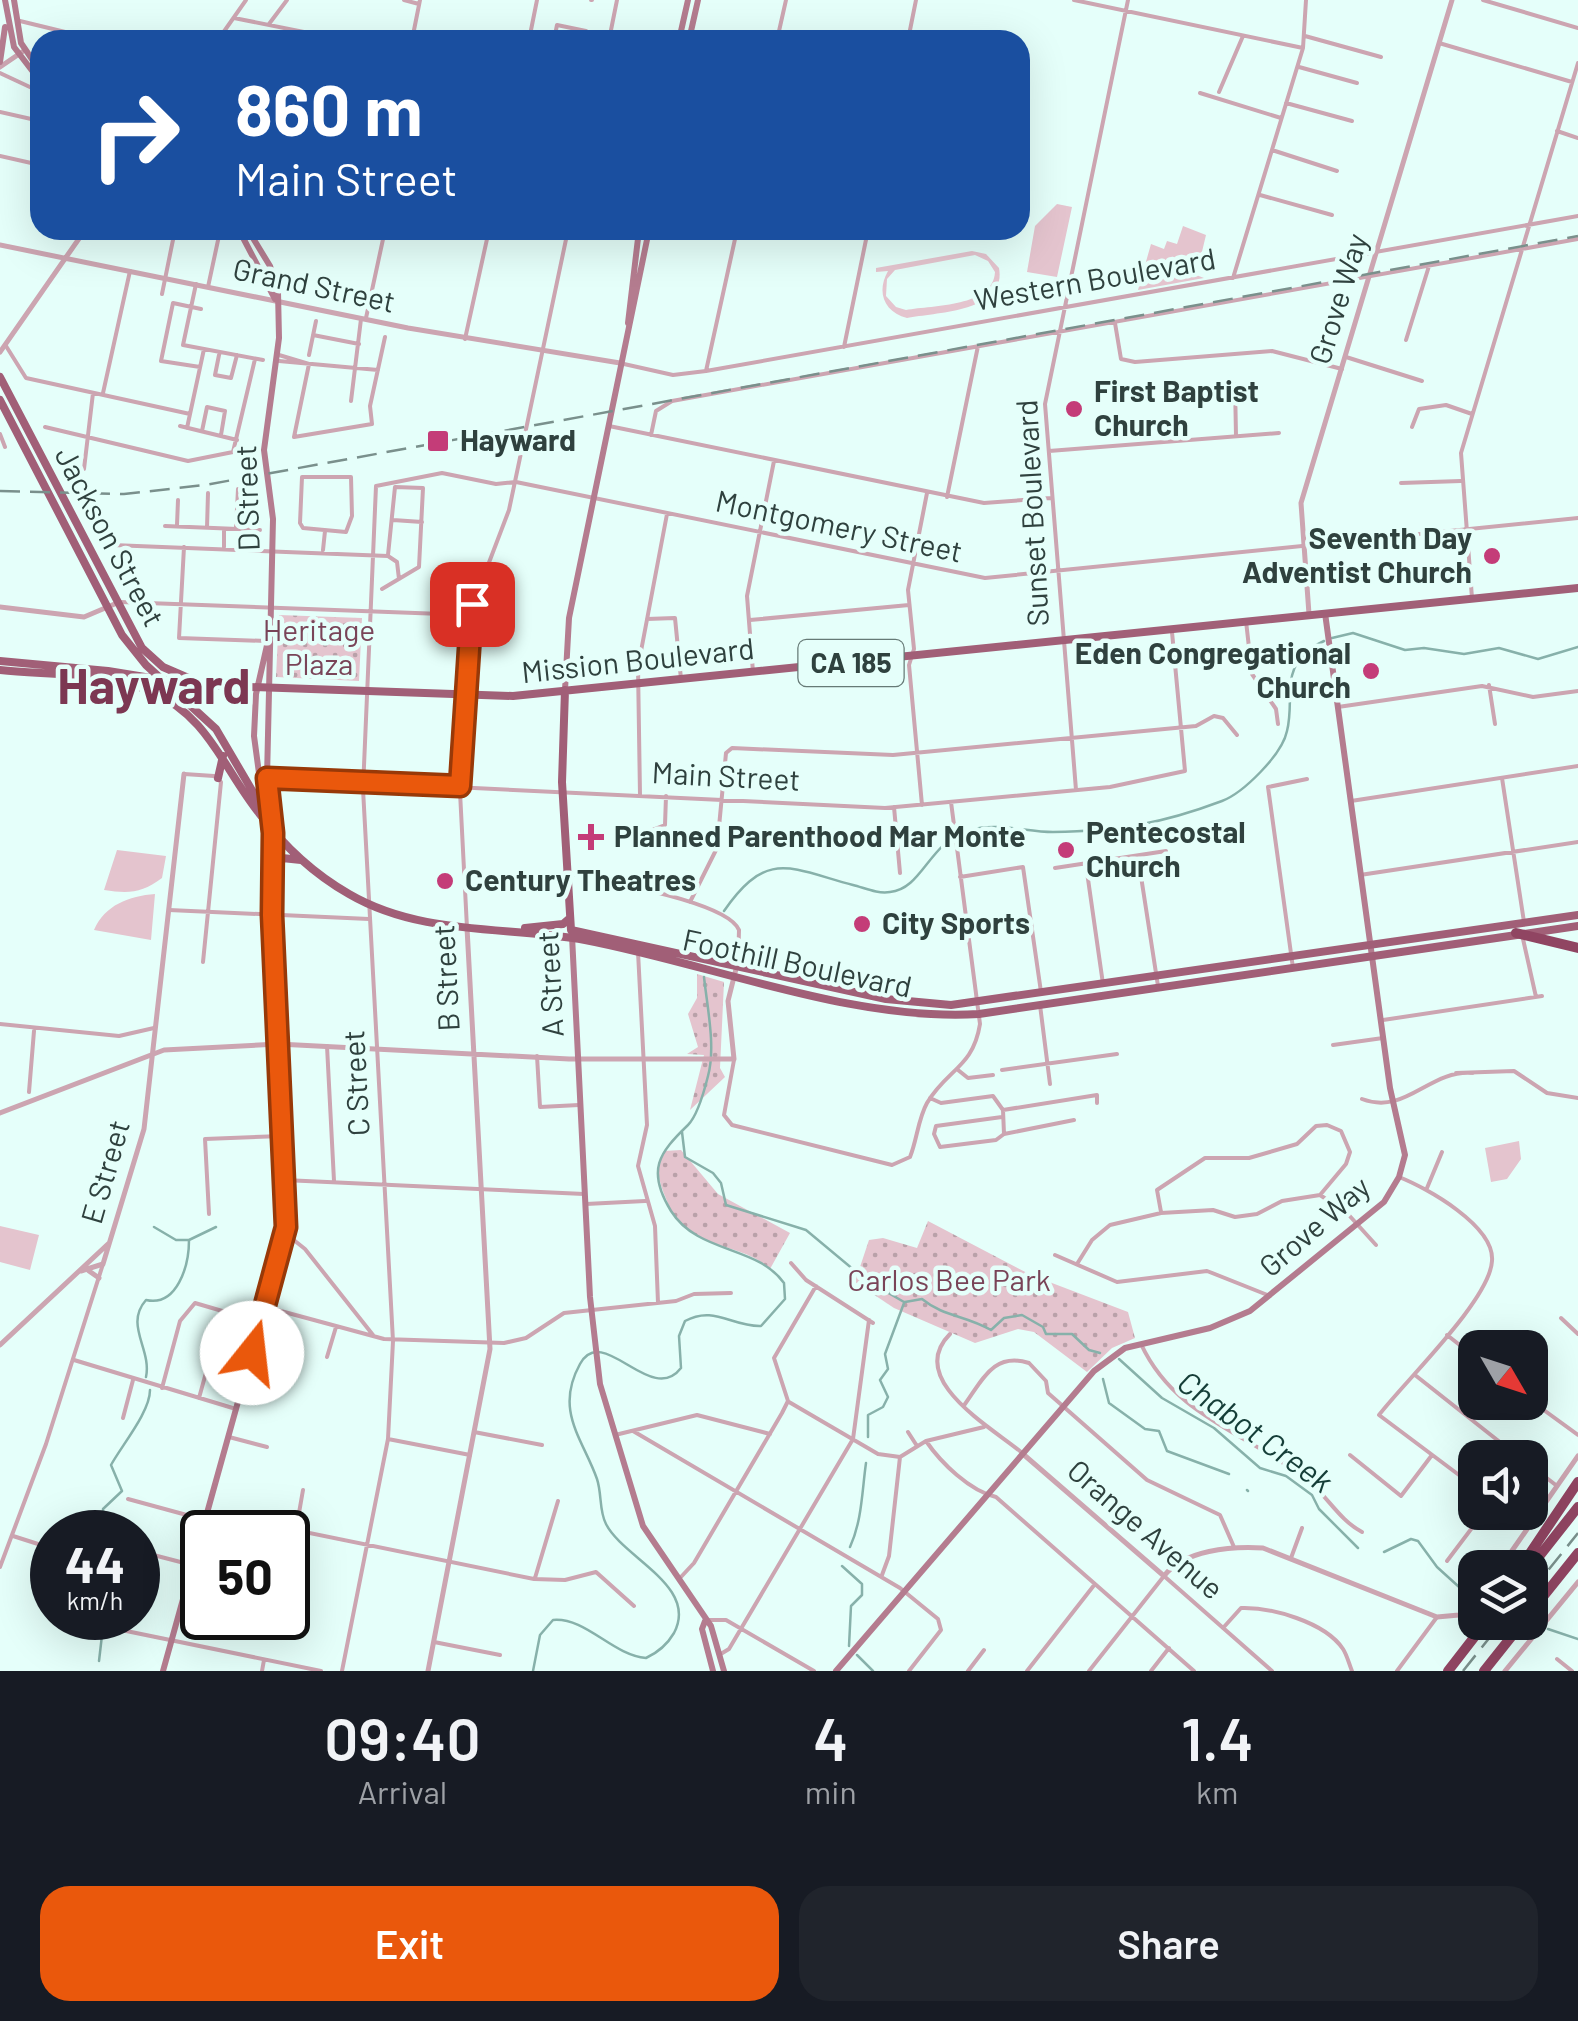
<!DOCTYPE html>
<style>
body{margin:0;font-family:Barlow,sans-serif;background:#20242c;color:#f1f3f6;height:100vh;display:flex;flex-direction:column;font-size:38px;white-space:nowrap}
*{box-sizing:border-box;margin:0}
p{font-size:32px;color:#9ea1a6}
.icon{flex:none;width:55px;height:55px;fill:none;stroke:currentColor;stroke-width:2;stroke-linecap:round;stroke-linejoin:round}
.map{position:relative;height:1671px;overflow:hidden}
.side{display:flex;flex-direction:column;background:#171b24;flex:1}
.side>*{flex:none}
.banner{position:absolute;left:30px;top:30px;width:1000px;height:210px;border-radius:30px;box-shadow:0 10px 40px #0002;background:#1a4fa0;color:#fff;overflow:hidden}
.needle{width:65px;rotate:129deg}
.tools{position:absolute;left:1458px;top:1330px;display:grid;gap:20px}
.tools a{display:grid;place-items:center;width:90px;height:90px;border-radius:20px;background:#171b24;box-shadow:0 10px 40px #0002;font-size:50px}
.speed{position:absolute;left:30px;top:1510px;display:flex;gap:20px;font-size:50px;font-weight:700;text-align:center}
.speed>*{display:grid;place-content:center;width:130px;height:130px;border-radius:50%;background:#171b24;box-shadow:0 10px 40px #0002;line-height:1}
.speed small{font-size:25px;font-weight:400}
.speed .limit{border:5px solid #111;border-radius:15px;background:#fff;color:#111}
.pin{position:absolute;display:grid;place-items:center;width:85px;height:85px;color:#fff;margin:-42px;border-radius:20px;box-shadow:0 5px 15px #0006}
.me{position:absolute;width:110px;margin:-55px;rotate:16deg;stroke-linejoin:round;filter:drop-shadow(0 0 8px #0008)}
.turn{display:flex;align-items:center;gap:35px;height:210px;padding:0 40px;font-size:45px}
.turn .icon{width:130px;height:130px;stroke-width:2.5}
.turn b{display:block;font-size:70px;line-height:85px}
.eta{display:flex;justify-content:space-evenly;align-items:center;height:170px;text-align:center}
.eta b{font-size:60px;font-weight:600;line-height:70px}
.cta{display:flex;gap:20px;margin-top:auto;padding:20px 40px}
.cta a{flex:1;height:115px;border-radius:30px;background:#ea580c;color:#fff;font-size:40px;font-weight:600;line-height:115px;text-align:center}
.cta a+a{background:#20242c;color:#f1f3f6}
.map>svg:first-child{display:block}
.green{fill:#e4c4ce;fill-rule:evenodd}
.park{fill:url(#park-dots)}
.lines{fill:none;stroke-linecap:round;stroke-linejoin:round}
.stream{stroke:#87b1aa;stroke-width:2.5}
.minor{stroke:#cca5b1;stroke-width:4}
.tertiary{stroke:#cca5b1;stroke-width:5}
.secondary{stroke:#b47c8f;stroke-width:6}
.primary{stroke:#a15f77;stroke-width:8}
.motorway{stroke:#904562;stroke-width:10}
.rail{stroke:#7a908c;stroke-width:2.5;stroke-dasharray:20 10;stroke-linecap:butt}
.route-casing{stroke:#983908;stroke-width:25}
.route{stroke:#ea580c;stroke-width:18}
.poi-dot{fill:#c43c78;stroke:#e5fffa;stroke-width:4}
.labels{text-anchor:middle;stroke-width:9;stroke-linejoin:round;paint-order:stroke}
.shield{fill:#e5fffa;stroke:#667a76;stroke-width:2.5}
.shield-label{font-size:28px;font-weight:bold;fill:#2f413e}
.street-label{font-size:30px;fill:#2f413e;stroke:#e5fffa}
.poi-label{font-size:30px;font-weight:bold;fill:#2f413e;stroke:#e5fffa;text-anchor:start}
.park-label{font-size:30px;fill:#794458;stroke:#e5fffa}
.water-label{font-size:32px;font-style:italic;fill:#153e38;stroke:#e5fffa}
.town-label{font-size:50px;font-weight:bold;fill:#7c3752;stroke:#e5fffa}
</style>
<div class="map">
<svg width="1578" height="1671" viewBox="0 0 1578 1671">
<defs>
<pattern id="park-dots" width="8" height="8" patternUnits="userSpaceOnUse" patternTransform="scale(2.5)"><rect width="8" height="8" fill="#e4c4ce"/><path d="M2 2h.1M6 6h.1" fill="none" stroke="#b9a1a9" stroke-width="1.8" stroke-linecap="round"/></pattern>
</defs>
<rect width="100%" height="100%" fill="#e5fffa"/>
<!-- green -->
<path class="green" d="M1057,204L1072,207L1057,277L1027,272L1035,226Z
M1183,226L1206,235L1200,260L1193,262L1191,273L1204,278L1138,290L1151,244L1164,249L1167,241L1177,244Z
M972,251L986,254L999,268C1007,312 937,312 907,318C884,312 876,292 888,271L876,272V268ZM975,255L988,261L995,272C993,307 934,305 906,310L896,307L886,296L887,279L895,270Z
M117,850L166,856L162,878C142,893 129,894 104,890Z
M155,894L151,940L94,930C105,905 129,896 155,894Z
M1519,1141L1521,1159L1507,1179L1491,1182L1485,1148Z
M0,1226L39,1235L30,1270L0,1262Z"/>
<!-- park -->
<path class="park" d="M279,615L362,618L359,681L276,677Z
M697,974L724,982L720,1068L725,1077L690,1110L704,1055L687,1054L698,1047L688,1014L697,998Z
M681,1150L718,1194L790,1233L770,1269C737,1238 686,1255 665,1196C658,1179 656,1168 664,1151Z
M928,1221L1031,1275L1128,1312L1135,1338L1112,1348L1087,1372L1034,1332L1018,1329L975,1343L894,1308L855,1282L869,1240L883,1238L917,1248Z"/>
<g class="lines">
<!-- stream -->
<path class="stream" d="M1332,638L1353,633L1405,650L1424,648L1464,654L1499,648L1538,659L1578,647
M724,911C767,849 789,868 853,885C865,888 877,894 890,892C923,889 929,841 970,830C997,822 1026,832 1053,832C1118,831 1161,824 1222,801C1243,793 1282,755 1287,731C1296,696 1276,664 1324,641
M682,1132L685,1157L713,1173L721,1183L726,1205L806,1230L866,1280L904,1302
M154,1227L176,1240H189
M905,1302L922,1299C944,1317 965,1315 991,1330L1004,1318L1022,1315L1043,1327L1046,1334H1072L1089,1350L1100,1353
M1119,1359L1162,1398L1214,1428L1260,1468L1286,1476L1312,1495L1319,1509L1358,1548
M146,1377C152,1349 124,1325 146,1300C177,1307 189,1266 189,1240L216,1227
M1103,1379L1109,1403L1145,1429L1159,1431L1167,1451L1229,1474
M868,1437V1415L883,1407L888,1397L880,1380L888,1369L885,1354L904,1303
M1247,1490L1248,1491
M106,1532L103,1509L122,1491L111,1465C122,1445 150,1412 150,1390
M850,1547C862,1521 862,1491 866,1463
M1384,1552L1411,1539L1418,1541L1437,1567L1469,1596
M842,1566L862,1584V1595L851,1606L849,1646
M1548,1629L1578,1639
M857,1655L873,1671
M99,1661L104,1618
M533,1671L540,1635L553,1620C586,1617 612,1655 646,1658C659,1652 667,1645 674,1633C699,1586 623,1558 606,1524C599,1511 602,1494 597,1479C583,1439 554,1411 580,1364C603,1322 651,1407 681,1368L679,1336L685,1321C714,1305 732,1327 761,1326L785,1299L784,1283C757,1245 698,1254 671,1211C646,1170 659,1153 688,1125C697,1116 705,1088 708,1076C716,1047 707,1006 704,977"/>
<!-- minor -->
<path class="minor" d="M404,0L419,4
M591,0H592
M1074,0L1303,48
M1483,0L1578,28
M234,18L344,40
M20,21L98,40
M269,24L287,0
M1305,36L1381,57
M218,40L246,0
M412,40L420,0
M529,40L537,0
M554,40L557,25L586,31L584,40
M609,40L617,0
M777,40L786,0
M908,40L916,0
M1439,43L1572,82
M1299,67L1357,83
M0,73L32,88
M1219,92L1243,36
M1200,93L1281,118
M1286,103L1352,121
M0,112L40,121
M1557,131L1578,138
M1272,150L1337,171
M0,156L40,165
M1260,195L1332,215
M845,230L867,235
M1233,278L1303,48L1306,0
M196,284L183,345L263,360
M208,287L220,231
M162,294L175,230
M366,318L385,230
M1115,323L1121,359L1135,362L1272,351L1342,369
M313,335L359,344
M465,339L489,230
M1406,340L1429,266
M6,346L26,378L190,414
M844,347L868,230
M219,355L215,375L231,378L237,355
M279,355L309,364
M309,355L316,321
M1346,357L1422,381
M279,361L378,370
M309,364L294,437L372,424L370,406L385,337
M624,364L673,375L706,371L1578,216
M200,367L161,361L173,303L201,309
M706,371L737,230
M1235,384L1236,436
M103,393L130,271
M351,401L361,319
M180,426L237,440
M609,426L984,503L1051,498
M45,427L188,461L233,452L255,359
M1412,427L1419,409L1446,405L1472,414
M187,428L204,349
M202,431L207,407L225,411L221,435
M0,434L5,447
M651,435L656,411L672,401L1578,239
M1049,451L1279,433
M84,469L93,393
M302,477H351L352,516L346,532L303,528L300,523Z
M1401,483L1461,481
M947,497L978,346
M393,520L422,522
M177,525L178,500
M165,526L260,530
M207,528L208,493
M236,529L238,489
M112,545L388,556L397,562L399,579
M184,547L179,638L266,641
M224,547V529
M323,550L325,531
M382,589L419,567L423,488L395,487L388,555
M1472,598L1461,453L1578,63
M120,602L469,615
M647,619L675,618L681,679
M750,620L909,605
M1246,621L1252,674L1276,709L1278,724
M753,672L747,596L774,461
M1489,685L1495,724
M1338,707L1482,686L1533,697L1578,691
M184,774L214,776L221,782L203,962
M269,778L885,808L1110,787L1185,771L1172,632
M1502,778L1524,922
M1076,790L1045,404L1128,0
M640,795L638,667L667,514
M1351,801L1578,766
M922,805L909,665L914,649L908,590L927,493
M894,807L900,873
M652,830L665,825L666,796
M1138,857L1158,986
M1086,865L1103,984
M1055,868L1166,851
M568,873C601,881 728,901 739,930L738,964
M1360,875L1578,842
M960,877L1023,867L1041,992
M690,902L717,848L726,753L732,748L893,755L1196,726L1214,716L1223,718L1237,735
M169,910L369,919
M467,928L460,792L469,615L509,510L568,230
M1523,939L1536,997
M638,952L647,1125L638,1166L655,1226L658,1303
M1293,968L1268,787L1307,779
M1040,1005L1050,1084
M1383,1020L1542,996
M0,1024L119,1036L154,1028
M1333,1045L1383,1038
M327,1046L334,1181
M537,1056L540,1107L579,1105
M734,1060L724,1115L732,1125L892,1165L910,1157C917,1140 918,1119 927,1103C947,1069 973,1068 980,1024L951,802
M958,1070L968,1078L993,1075
M1002,1070L1117,1054
M1456,1073L1514,1071L1547,1093L1578,1098
M29,1092L34,1031
M930,1098L941,1103L993,1096L1003,1110L1004,1134L996,1140L940,1147L934,1134L936,1126L1002,1117
M1362,1099C1406,1116 1429,1069 1473,1073
M1003,1110L1097,1095V1103
M1004,1134L1074,1120
M1399,1177C1427,1188 1495,1226 1492,1261C1490,1300 1404,1382 1379,1415L1475,1487
M284,1180L584,1194
M1427,1188L1442,1152
M586,1204L645,1201
M1161,1212L1157,1190L1205,1158H1249L1297,1144L1316,1126L1327,1125L1341,1131L1350,1152L1346,1164L1320,1195
M209,1214L205,1139L282,1136
M285,1233L305,1249L373,1335
M1055,1255L1117,1282L1207,1271L1270,1296
M791,1263L806,1280L873,1323
M1077,1264L1092,1240L1110,1225L1161,1213L1213,1210L1235,1217L1257,1214L1282,1201L1320,1195L1347,1213L1376,1245
M266,1307L384,1339L504,1343L526,1338L564,1313L676,1301L694,1294L731,1293
M1561,1318L1578,1334
M950,1334C905,1379 991,1427 1021,1452
M1447,1335L1475,1357
M1141,1344C1175,1417 1246,1432 1306,1479C1326,1494 1339,1520 1362,1532
M327,1357L336,1327
M74,1360L236,1409
M1415,1375L1520,1458
M162,1388L180,1321L195,1303L260,1322
M199,1398L223,1311
M1530,1400L1578,1435
M789,1402L878,1454L900,1457
M965,1404C983,1379 994,1352 1029,1363L1046,1381L1048,1393L1147,1480L1220,1515L1234,1547
M123,1418L133,1380
M633,1431L900,1588L938,1619L941,1630L909,1671
M474,1432L542,1445
M908,1432L917,1446
M615,1435L697,1415L770,1434
M229,1437L267,1447
M388,1439L470,1455
M926,1441C941,1463 970,1491 996,1497L1194,1671
M1350,1455L1401,1496L1432,1455
M900,1457L926,1441L984,1427
M1530,1465L1557,1486
M128,1499L205,1520
M207,1512L534,1579L565,1580L596,1572L634,1606
M1509,1512L1528,1527
M13,1536L38,1544L43,1550L38,1565L52,1575
M138,1551L192,1565
M1291,1558L1302,1528
M1447,1561L1484,1512
M0,1567L46,1444L103,1264
M882,1575L889,1556L900,1457
M288,1576L303,1490
M535,1578L558,1501
M680,1578L694,1563L782,1413L788,1401L774,1358L816,1286
M63,1618L321,1671
M708,1620H726L814,1671
M1223,1628L1241,1608C1271,1607 1325,1622 1343,1649C1347,1655 1349,1664 1352,1671
M434,1642L500,1655
M719,1655L729,1649L853,1439L869,1320
M1557,1659L1572,1671
M262,1671L264,1660
M342,1671L388,1439L393,1341L363,789L376,486L442,473L496,484L516,482L985,578L1578,518
M968,1671L984,1650
M1027,1671L1095,1584
M1089,1671L1164,1576L1272,1671
M1151,1671L1169,1648
M1397,1671L1437,1617"/>
<!-- tertiary -->
<path class="tertiary" d="M0,67L22,52
M0,245L408,328L620,363
M0,352L85,230
M0,607L84,617L117,603
M1309,614L1301,503L1452,0
M0,1113L164,1050L278,1044L569,1059H734L728,1001L737,965
M103,1264L144,1129L184,774
M81,1271L103,1264
M89,1271L99,1278
M0,1345L108,1244
M1023,1454L1164,1576C1184,1550 1231,1546 1263,1548L1437,1617L1459,1615L1475,1602
M1500,1568L1578,1456
M428,1671L490,1349L467,928
M1505,1671L1578,1582"/>
<!-- secondary -->
<path class="secondary" d="M5,0L14,47L40,81
M14,0L21,43L40,71
M679,40L688,0
M689,40L698,0
M0,62L5,27
M239,230L275,299
M248,230L270,266L278,292L279,338L264,450L273,519L267,778L273,828L272,914
M628,323L639,230
M565,690L569,618L649,230
M263,803L254,736L256,694L270,632
M572,936L590,1297L600,1384L643,1526L711,1626L724,1671
M705,1621L702,1629L713,1671
M163,1671L285,1233L265,821
M836,1671L1094,1371L1125,1348L1210,1328L1250,1311L1384,1202L1399,1177L1405,1155L1390,1088L1325,613"/>
<!-- primary -->
<path class="primary" d="M0,377L142,648L163,667L200,683
M0,400L122,635L146,665L216,729L270,821
M0,661L108,671L194,685L513,696L1578,588
M0,670C48,675 105,672 150,691C208,715 223,768 259,813C283,845 314,874 349,894C421,936 506,926 585,940C711,964 853,1022 979,1014L1578,926
M565,690L562,782L571,930L886,999L951,1005L1578,915
M218,778L223,756
M274,877L282,858L301,860
M525,928L563,924L570,918"/>
<!-- motorway -->
<path class="motorway" d="M1516,933L1578,948
M1520,1568L1578,1482
M1530,1568L1578,1507
M1530,1613L1578,1553
M1448,1671L1486,1622
M1484,1671L1523,1622"/>
<!-- rail -->
<path class="rail" d="M0,491L124,494L205,485L1578,236
M1530,1593L1578,1533
M1463,1671L1502,1622"/>
</g>
<g class="lines">
<!-- route casing -->
<g class="route-casing">
<path id="route" d="M252,1353L286,1227L272,915L273,833L267,778L460,786L472,604"/>
</g>
<!-- route -->
<use href="#route" class="route"/>
</g>
<!-- markers -->
<g class="poi-dot">
<circle cx="1074" cy="409" r="10"/>
<rect x="426" y="429" width="24" height="24" rx="5"/>
<circle cx="1492" cy="556" r="10"/>
<circle cx="1371" cy="671" r="10"/>
<path d="M586 822h10v10h10v10h-10v10h-10v-10h-10v-10h10z"/>
<circle cx="1066" cy="850" r="10"/>
<circle cx="445" cy="881" r="10"/>
<circle cx="862" cy="924" r="10"/>
</g>
<g class="labels">
<!-- shield labels -->
<rect class="shield" x="798.5" y="640" width="105" height="46" rx="8"/>
<g class="shield-label">
<text x="851" y="673">CA 185</text>
</g>
<!-- street labels -->
<g class="street-label">
<text transform="translate(1095 280) rotate(-10)" y="10">Western Boulevard</text>
<text transform="translate(314 286) rotate(12)" y="10">Grand Street</text>
<text transform="translate(1339 299) rotate(-73)" y="10">Grove Way</text>
<text transform="translate(248 498) rotate(-92)" y="10">D Street</text>
<text transform="translate(1033 513) rotate(-93)" y="10">Sunset Boulevard</text>
<text transform="translate(839 527) rotate(12)" y="10">Montgomery Street</text>
<text transform="translate(109 537) rotate(62)" y="10">Jackson Street</text>
<text transform="translate(638 661) rotate(-6)" y="10">Mission Boulevard</text>
<text transform="translate(726 777) rotate(3)" y="10">Main Street</text>
<text transform="translate(797 964) rotate(12)" y="10">Foothill Boulevard</text>
<text transform="translate(447 978) rotate(-93)" y="10">B Street</text>
<text transform="translate(551 984) rotate(-93)" y="10">A Street</text>
<text transform="translate(357 1083) rotate(-93)" y="10">C Street</text>
<text transform="translate(106 1172) rotate(-74)" y="10">E Street</text>
<text transform="translate(1315 1227) rotate(-41)" y="10">Grove Way</text>
<text transform="translate(1145 1530) rotate(41)" y="10">Orange Avenue</text>
</g>
<!-- poi labels -->
<g class="poi-label">
<text x="1094" y="402">First Baptist<tspan x="1094" dy="34">Church</tspan></text>
<text x="460" y="451">Hayward</text>
<text x="1472" y="549" text-anchor="end">Seventh Day<tspan x="1472" dy="34">Adventist Church</tspan></text>
<text x="1351" y="664" text-anchor="end">Eden Congregational<tspan x="1351" dy="34">Church</tspan></text>
<text x="1086" y="843">Pentecostal<tspan x="1086" dy="34">Church</tspan></text>
<text x="614" y="847">Planned Parenthood Mar Monte</text>
<text x="465" y="891">Century Theatres</text>
<text x="882" y="934">City Sports</text>
</g>
<!-- park labels -->
<g class="park-label">
<text x="319" y="641">Heritage<tspan x="319" dy="34">Plaza</tspan></text>
<text x="949" y="1291">Carlos Bee Park</text>
</g>
<!-- water labels -->
<g class="water-label">
<text transform="translate(1255 1432) rotate(36)" y="11">Chabot Creek</text>
</g>
<!-- town labels -->
<g class="town-label">
<text x="154" y="704">Hayward</text>
</g>
</g>
</svg>
<div class="tools">
<a><svg class="needle" viewBox="-14 -14 28 28"><path d="M0-13l5 13h-10z" fill="#e53935"/><path d="M0 13l5-13h-10z" fill="#9ea1a6"/></svg></a>
<a><svg class="icon" aria-label="sound" viewBox="0 0 24 24"><path d="M4 9h4l5-4v14l-5-4H4zM17 9q2 3 0 6"/></svg></a>
<a><svg class="icon" aria-label="layers" viewBox="0 0 24 24"><path d="M12 4l9 5-9 5-9-5zM3 14l9 5 9-5"/></svg></a>
</div>
<div class="speed"><div>44<small>km/h</small></div><div class="limit">50</div></div>
<div class="pin" style="left:472px;top:604px;background:#d93025"><svg class="icon" aria-label="arrive" viewBox="0 0 24 24"><path d="M6 21V4h12l-3 4 3 4H6"/></svg></div>
<svg class="me" style="left:252px;top:1353px" viewBox="-20 -20 40 40"><circle r="19" fill="#fff"/><path d="M0-13L10 11 0 6-10 11z" fill="#ea580c"/></svg>
<div class="banner">
<div class="turn"><svg class="icon" aria-label="right" viewBox="0 0 24 24"><path d="M7 20v-9h11M14 6l5 5-5 5"/></svg><div><b>860 m</b>Main Street</div></div>
</div>
</div>
<section class="side">
<div class="eta">
<div><b>09:40</b><p>Arrival</p></div>
<div><b>4</b><p>min</p></div>
<div><b>1.4</b><p>km</p></div>
</div>
<div class="cta"><a>Exit</a><a>Share</a></div>
</section>
